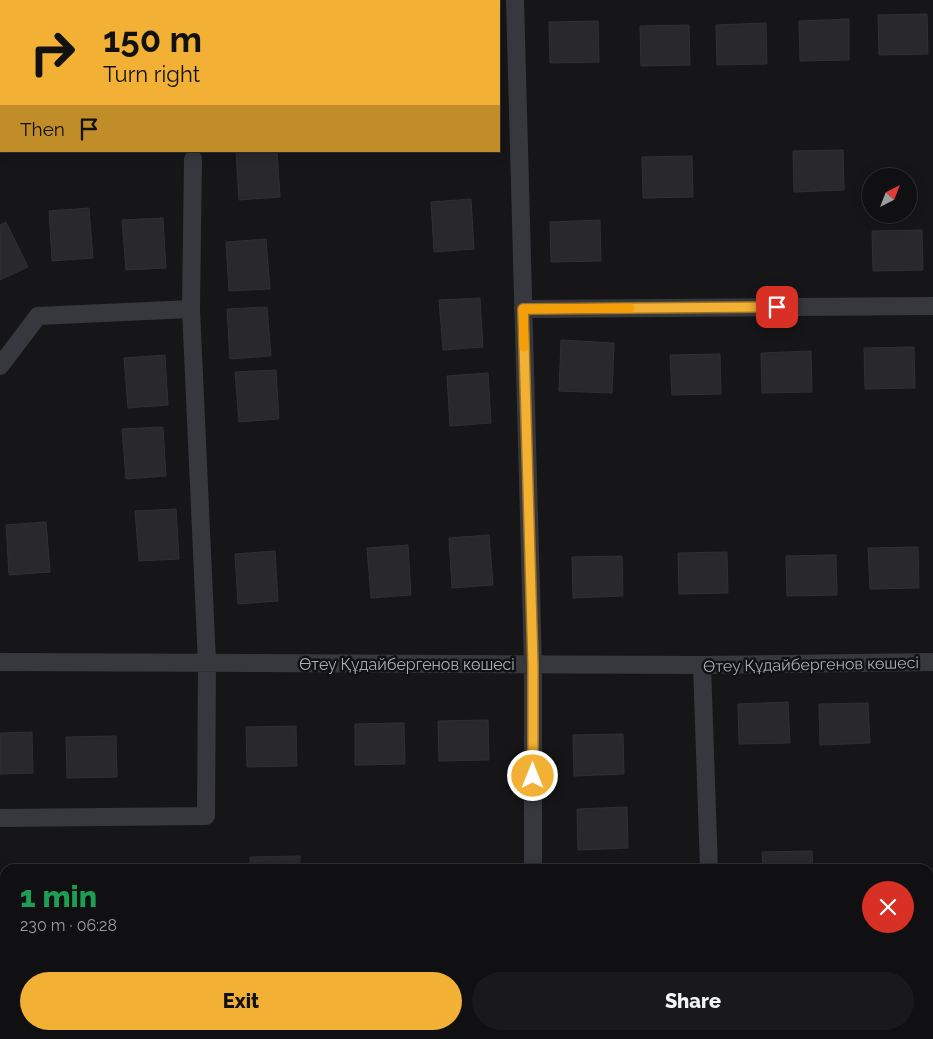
<!DOCTYPE html>
<meta charset="utf-8">
<style>
body{margin:0;font-family:Raleway,sans-serif;background:#19191b;color:#f1f3f6;height:100vh;display:flex;flex-direction:column;font-size:19px;white-space:nowrap}
*{box-sizing:border-box;margin:0}
p{font-size:16px;color:#9c9d9f}
.icon{flex:none;width:28px;height:28px;fill:none;stroke:currentColor;stroke-width:2;stroke-linecap:round;stroke-linejoin:round}
.map{position:relative;flex:1;overflow:hidden}
.details{position:absolute;left:0px;top:864px;width:934px;height:176px;display:flex;flex-direction:column;background:#101012;border-radius:15px 15px 0 0;box-shadow:0 2px 12px #0003,0 0 0 1px #303032}
.details>*{flex:none}
.banner{position:absolute;left:0px;top:0px;width:500px;height:152px;box-shadow:0 2px 12px #0003,0 0 0 1px #303032;background:#f2b134;color:#111;overflow:hidden}
.needle{width:32px;rotate:42deg}
.tools{position:absolute;left:862px;top:168px;display:grid;gap:10px}
.tools a{display:grid;place-items:center;width:55px;height:55px;border-radius:50%;background:#101012;box-shadow:0 2px 12px #0003,0 0 0 1px #303032;font-size:25px}
.pin{position:absolute;display:grid;place-items:center;width:42px;height:42px;color:#fff;margin:-21px;border-radius:10px;box-shadow:0 2px 8px #0006}
.me{position:absolute;width:55px;margin:-28px;rotate:0deg;stroke-linejoin:round;filter:drop-shadow(0 0 4px #0008)}
.turn{display:flex;align-items:center;gap:18px;height:105px;padding:0 20px;font-size:22px}
.turn .icon{width:65px;height:65px;stroke-width:2.5}
.turn b{display:block;font-size:35px;line-height:42px}
.then{display:flex;align-items:center;height:48px;padding:0 20px;background:#0003;gap:10px;font-size:19px}
.round{display:grid;place-items:center;flex:none;width:52px;height:52px;border-radius:26px;background:#19191b}
.headline{display:flex;align-items:center;justify-content:space-between;height:85px;padding:0 20px}
h1{font-size:30px;font-weight:800;line-height:38px;color:#1e9e55}
.cta{display:flex;gap:10px;margin-top:auto;padding:10px 20px}
.cta a{flex:1;height:58px;border-radius:30px;background:#f2b134;color:#111;font-size:20px;font-weight:800;line-height:58px;text-align:center}
.cta a+a{background:#19191b;color:#f1f3f6}
.map>svg:first-child{display:block}
.building{fill:#29292c;stroke:#303034}
.lines{fill:none;stroke-linecap:round;stroke-linejoin:round}
.street{stroke:#37383d;stroke-width:18}
.route-casing{stroke:#9d7322;stroke-width:12}
.route{stroke:#f2b134;stroke-width:9}
.slow{stroke:#f59e0b;stroke-width:9}
.labels{text-anchor:middle;stroke-width:5;stroke-linejoin:round;paint-order:stroke}
.street-label{font-size:16px;fill:#a8adb8;stroke:#111113}
</style>
<div class="map">
<svg width="933" height="1039" viewBox="0 0 933 1039">
<rect width="100%" height="100%" fill="#161618"/>
<!-- building -->
<path class="building" d="M927,14L928,54L879,55L878,15Z
M849,19V60L800,61L799,21Z
M598,21L599,62L550,63L549,22Z
M766,23L767,64L717,65L716,25Z
M689,25L690,65L641,66L640,26Z
M843,150L844,190L794,192L793,151Z
M236,151H277L280,197L239,200Z
M692,156L693,197L643,198L642,157Z
M471,199L474,249L434,252L431,202Z
M89,208L93,258L52,261L49,211Z
M163,218L166,268L126,270L122,220Z
M600,220L601,261L551,262L550,222Z
M6,222L28,267L0,280V225Z
M922,230L923,270L873,271L872,231Z
M266,239L270,289L229,291L226,242Z
M480,298L483,347L443,350L439,300Z
M267,307L271,356L230,359L227,309Z
M561,340L614,343L612,393L559,391Z
M914,347L915,388L865,389L864,348Z
M811,351L812,392L762,393L761,353Z
M720,354L721,394L672,395L670,355Z
M165,355L168,405L128,408L124,358Z
M276,370L279,419L239,422L235,372Z
M488,373L491,423L450,426L447,376Z
M163,427L166,476L126,479L122,429Z
M176,509L179,559L139,561L135,511Z
M46,522L50,572L9,575L6,525Z
M489,535L493,585L452,588L449,538Z
M408,545L411,595L371,598L367,548Z
M918,547L919,588L870,589L868,548Z
M275,551L278,601L238,604L235,554Z
M727,552L728,593L679,594L678,553Z
M836,555L837,595L787,596L786,556Z
M622,556L623,596L573,598L572,557Z
M788,702L790,743L739,744L738,704Z
M868,703L870,743L820,745L819,704Z
M488,720L489,760L439,761L438,721Z
M404,723L405,764L355,765V724Z
M296,726L297,766L247,767L246,727Z
M32,732L33,773L0,774V733Z
M623,734L624,774L574,776L573,735Z
M116,736L117,777L67,778L66,737Z
M627,807L628,848L578,850L577,809Z
M812,851L813,869H763L762,852Z
M300,856V869H250V857Z
M500,864V869H450V865Z
M0,888H5V928L0,929Z
M372,1035H403L399,1039H376Z
M817,1037V1039H767Z"/>
<g class="lines">
<!-- street -->
<path class="street" d="M515,0L533,665V869
M523,309L933,306
M0,366L38,316L191,309
M0,662L702,665L933,662
M702,665L709,869
M0,818L206,816L207,663L191,309L193,159
M715,1035V1039
M459,1039L464,1035"/>
</g>
<g class="lines">
<!-- route casing -->
<g class="route-casing">
<path id="route" d="M533,776V665L523,309L777,307"/>
</g>
<!-- route -->
<use href="#route" class="route"/>
<!-- slow -->
<path class="slow" d="M524,347L523,309L630,308"/>
</g>
<g class="labels">
<!-- street labels -->
<g class="street-label">
<text x="407" y="670">Өтеу Құдайбергенов көшесі</text>
<text transform="translate(811 664) rotate(-1)" y="6">Өтеу Құдайбергенов көшесі</text>
</g>
</g>
</svg>
<div class="tools">
<a><svg class="needle" viewBox="-14 -14 28 28"><path d="M0-13l5 13h-10z" fill="#e53935"/><path d="M0 13l5-13h-10z" fill="#9c9d9f"/></svg></a>
</div>
<div class="pin" style="left:777px;top:307px;background:#d93025"><svg class="icon" aria-label="arrive" viewBox="0 0 24 24"><path d="M6 21V4h12l-3 4 3 4H6"/></svg></div>
<svg class="me" style="left:533px;top:776px" viewBox="-20 -20 40 40"><circle r="17" fill="#f2b134" stroke="#fff" stroke-width="3"/><path d="M0-11L8 9 0 5-8 9z" fill="#fff"/></svg>
<div class="banner">
<div class="turn"><svg class="icon" aria-label="right" viewBox="0 0 24 24"><path d="M7 20v-9h11M14 6l5 5-5 5"/></svg><div><b>150 m</b>Turn right</div></div>
<div class="then">Then<svg class="icon" aria-label="arrive" viewBox="0 0 24 24"><path d="M6 21V4h12l-3 4 3 4H6"/></svg></div>
</div>
<section class="details">
<div class="headline"><div><h1>1 min</h1><p>230 m · 06:28</p></div><a class="round" style="background:#d93025;color:#fff"><svg class="icon" aria-label="close" viewBox="0 0 24 24"><path d="M6 6l12 12M18 6L6 18"/></svg></a></div>
<div class="cta"><a>Exit</a><a>Share</a></div>
</section>
</div>
